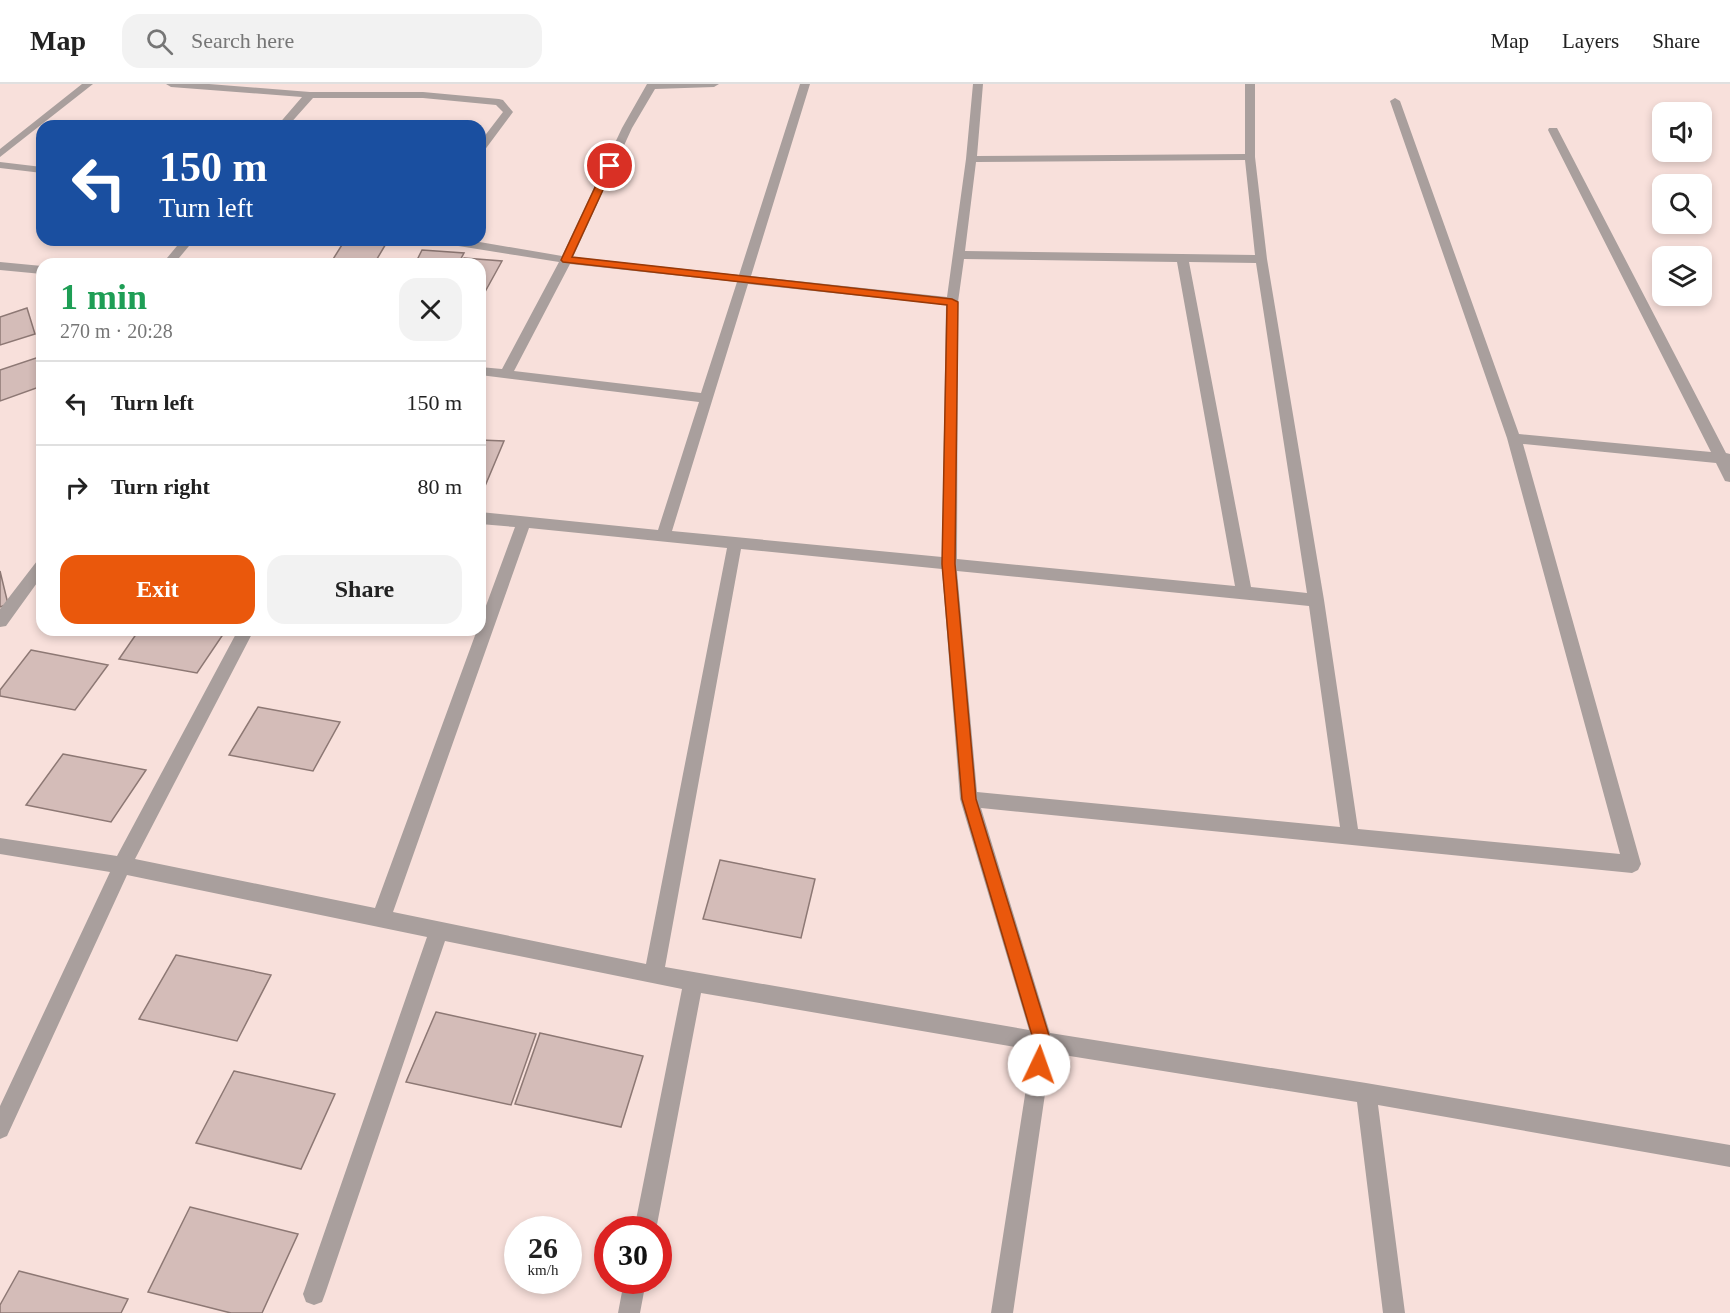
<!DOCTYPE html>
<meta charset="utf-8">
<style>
body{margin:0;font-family:Georgia,serif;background:#f2f2f2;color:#222;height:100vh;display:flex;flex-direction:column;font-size:22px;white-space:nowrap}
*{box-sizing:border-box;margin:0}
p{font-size:20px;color:#767676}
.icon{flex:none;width:33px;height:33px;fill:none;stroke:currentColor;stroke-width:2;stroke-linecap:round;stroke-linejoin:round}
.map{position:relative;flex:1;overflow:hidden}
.details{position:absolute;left:36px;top:174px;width:450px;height:378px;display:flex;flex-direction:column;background:#fff;border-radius:18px;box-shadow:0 3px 9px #0003}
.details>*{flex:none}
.hud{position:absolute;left:36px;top:36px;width:450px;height:126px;border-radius:18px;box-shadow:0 3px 9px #0003;background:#1a4fa0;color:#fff;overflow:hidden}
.tools{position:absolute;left:1652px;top:18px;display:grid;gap:12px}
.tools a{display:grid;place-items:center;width:60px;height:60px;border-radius:12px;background:#fff;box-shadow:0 3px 9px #0003;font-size:30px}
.speed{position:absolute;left:504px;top:1132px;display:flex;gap:12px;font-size:30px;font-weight:700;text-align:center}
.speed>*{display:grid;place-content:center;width:78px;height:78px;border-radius:50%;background:#fff;box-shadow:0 3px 9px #0003;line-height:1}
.speed small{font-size:15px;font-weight:400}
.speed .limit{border:9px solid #d22;background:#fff;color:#111}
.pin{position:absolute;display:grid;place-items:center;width:51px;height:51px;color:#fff;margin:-26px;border:3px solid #fff;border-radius:50%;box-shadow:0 2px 6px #0007}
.me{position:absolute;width:66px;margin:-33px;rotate:3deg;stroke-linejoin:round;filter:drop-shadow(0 0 4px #0008)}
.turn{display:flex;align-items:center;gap:21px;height:126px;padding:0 24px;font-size:27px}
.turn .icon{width:78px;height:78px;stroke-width:2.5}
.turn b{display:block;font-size:42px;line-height:51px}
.round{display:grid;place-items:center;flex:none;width:63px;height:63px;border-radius:18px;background:#f2f2f2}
.overview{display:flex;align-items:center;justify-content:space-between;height:102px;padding:0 24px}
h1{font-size:36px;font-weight:800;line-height:45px;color:#1e9e55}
.primary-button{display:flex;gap:12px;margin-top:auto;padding:12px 24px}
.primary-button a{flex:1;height:69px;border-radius:18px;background:#ea580c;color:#fff;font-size:24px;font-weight:800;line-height:69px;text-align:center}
.primary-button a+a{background:#f2f2f2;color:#222}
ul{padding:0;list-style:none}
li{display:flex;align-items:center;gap:18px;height:84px;padding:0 24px;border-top:2px solid #e0e0e0}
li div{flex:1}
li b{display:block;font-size:22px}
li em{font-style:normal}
header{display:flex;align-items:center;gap:36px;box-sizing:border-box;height:84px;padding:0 30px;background:#fff;border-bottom:2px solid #e0e0e0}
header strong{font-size:28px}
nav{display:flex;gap:33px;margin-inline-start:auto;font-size:21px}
.search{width:420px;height:54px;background:#f2f2f2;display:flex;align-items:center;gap:15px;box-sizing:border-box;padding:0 21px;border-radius:18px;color:#767676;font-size:22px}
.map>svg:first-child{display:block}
.building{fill:#d4bcb8;stroke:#8d7874;stroke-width:1.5}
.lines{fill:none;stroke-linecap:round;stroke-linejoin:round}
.minor{fill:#a99f9d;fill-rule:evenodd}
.route{fill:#ea580c;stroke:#983908;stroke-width:1.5}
</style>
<header>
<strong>Map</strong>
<div class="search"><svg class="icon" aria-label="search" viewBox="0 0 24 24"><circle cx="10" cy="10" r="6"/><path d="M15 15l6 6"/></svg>Search here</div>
<nav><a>Map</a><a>Layers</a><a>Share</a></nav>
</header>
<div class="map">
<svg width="1730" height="1229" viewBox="0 0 1730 1229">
<rect width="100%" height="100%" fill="#f8e0db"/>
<!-- building -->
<path class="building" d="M345,156H369L387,158L374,180H330Z
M422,166L464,169L458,180H415Z
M464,174L502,177L480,217V180H461Z
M27,224L35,250L0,261V233Z
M42,272V302L0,317V286Z
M480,356L504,357L480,414Z
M0,487L8,520L0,523Z
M139,546H226L197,589L119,575Z
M31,566L108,581L75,626L0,612V606Z
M258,623L340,638L313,687L229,671Z
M63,670L146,686L111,738L26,721Z
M720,776L815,795L801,854L703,835Z
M176,871L271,891L237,957L139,935Z
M436,928L536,950L511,1021L406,998Z
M540,949L643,972L621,1043L515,1020Z
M234,987L335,1010L301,1085L196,1059Z
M190,1123L298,1150L262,1229H231L148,1208Z
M19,1187L128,1215L121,1229H0V1221Z"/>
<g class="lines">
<!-- minor -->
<path class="minor" d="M82,0H93L0,73V65Z
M166,0H209L310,8H423L499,15L503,16L513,28L484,67L480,68V58L503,28L496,21L423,14H313L288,42H277L302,13L171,3Z
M647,0H719L714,3L655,5L632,44L573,173L739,191L800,0H810L751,192L947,213L966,75L973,0H983L977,72L1245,70V0H1255V73L1267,175L1324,516L1358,745L1620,770L1507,354L1390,17L1395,14L1400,17L1519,350L1711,368L1548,46L1549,44H1557L1726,369L1730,370V398L1725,397L1716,379L1523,360L1641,780L1638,786L1632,789L981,724L1050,949L1366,999L1730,1061V1083L1378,1021L1405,1229H1383L1357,1018L1051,969L1013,1229H991L1032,966L701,909L656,1146H634L682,905L445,857L325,1210L322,1218L314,1221L306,1218L303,1210L427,853L127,791L7,1052L0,1055V1022L110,788L0,770V754L117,772L238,546H254L135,775L375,824L477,546H480V538L515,443L480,440V428L658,446L699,318L480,291V283L502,285L559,178L446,160L440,156H468L562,172L622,44ZM1245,76L1255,171L965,167L976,78ZM964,175L1177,178L1235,502L957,475L958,218ZM1189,178L1256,179L1307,509L1251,503ZM570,180L737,198L701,309L514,287ZM748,200L946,221L942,473L672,447ZM529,444L727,464L646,880L393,828ZM741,465L942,485L960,715L1029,946L665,883ZM957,487L1309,522L1340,743L977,708Z
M0,78L42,83V89L0,84Z
M182,156H194L174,180H162Z
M0,178L42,182V190L0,186Z
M42,475V492L6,542L0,543V525L37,477Z
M624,1197H646L640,1229H618Z"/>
</g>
<!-- route -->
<path class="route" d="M610,79L614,82L572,173L952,215L958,218L955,480L976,715L1051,958L1045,986L1039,989L1033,986L1031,981L1034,958L962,715L942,480L947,221L563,178L561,176L605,82Z"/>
</svg>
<div class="tools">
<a><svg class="icon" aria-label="sound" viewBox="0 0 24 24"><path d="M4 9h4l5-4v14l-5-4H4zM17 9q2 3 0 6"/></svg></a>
<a><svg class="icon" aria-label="search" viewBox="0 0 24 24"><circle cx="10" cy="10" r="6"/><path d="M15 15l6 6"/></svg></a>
<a><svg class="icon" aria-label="layers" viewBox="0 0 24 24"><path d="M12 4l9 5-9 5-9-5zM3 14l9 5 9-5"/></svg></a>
</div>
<div class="speed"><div>26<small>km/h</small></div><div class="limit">30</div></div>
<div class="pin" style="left:610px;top:82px;background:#d93025"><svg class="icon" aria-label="arrive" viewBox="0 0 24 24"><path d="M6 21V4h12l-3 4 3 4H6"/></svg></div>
<svg class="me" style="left:1039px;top:981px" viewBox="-20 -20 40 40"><circle r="19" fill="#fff"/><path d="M0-13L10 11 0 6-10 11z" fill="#ea580c"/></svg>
<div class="hud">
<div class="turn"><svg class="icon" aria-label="left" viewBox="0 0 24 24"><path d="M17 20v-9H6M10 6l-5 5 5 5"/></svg><div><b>150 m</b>Turn left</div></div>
</div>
<section class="details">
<div class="overview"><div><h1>1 min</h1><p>270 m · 20:28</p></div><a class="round"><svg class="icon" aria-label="close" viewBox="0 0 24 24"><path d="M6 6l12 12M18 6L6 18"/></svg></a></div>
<ul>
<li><svg class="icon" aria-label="left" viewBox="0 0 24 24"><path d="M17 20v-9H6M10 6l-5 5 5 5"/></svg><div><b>Turn left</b></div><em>150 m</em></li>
<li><svg class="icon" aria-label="right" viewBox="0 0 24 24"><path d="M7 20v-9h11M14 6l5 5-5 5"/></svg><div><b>Turn right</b></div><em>80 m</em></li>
</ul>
<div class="primary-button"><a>Exit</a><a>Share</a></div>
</section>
</div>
